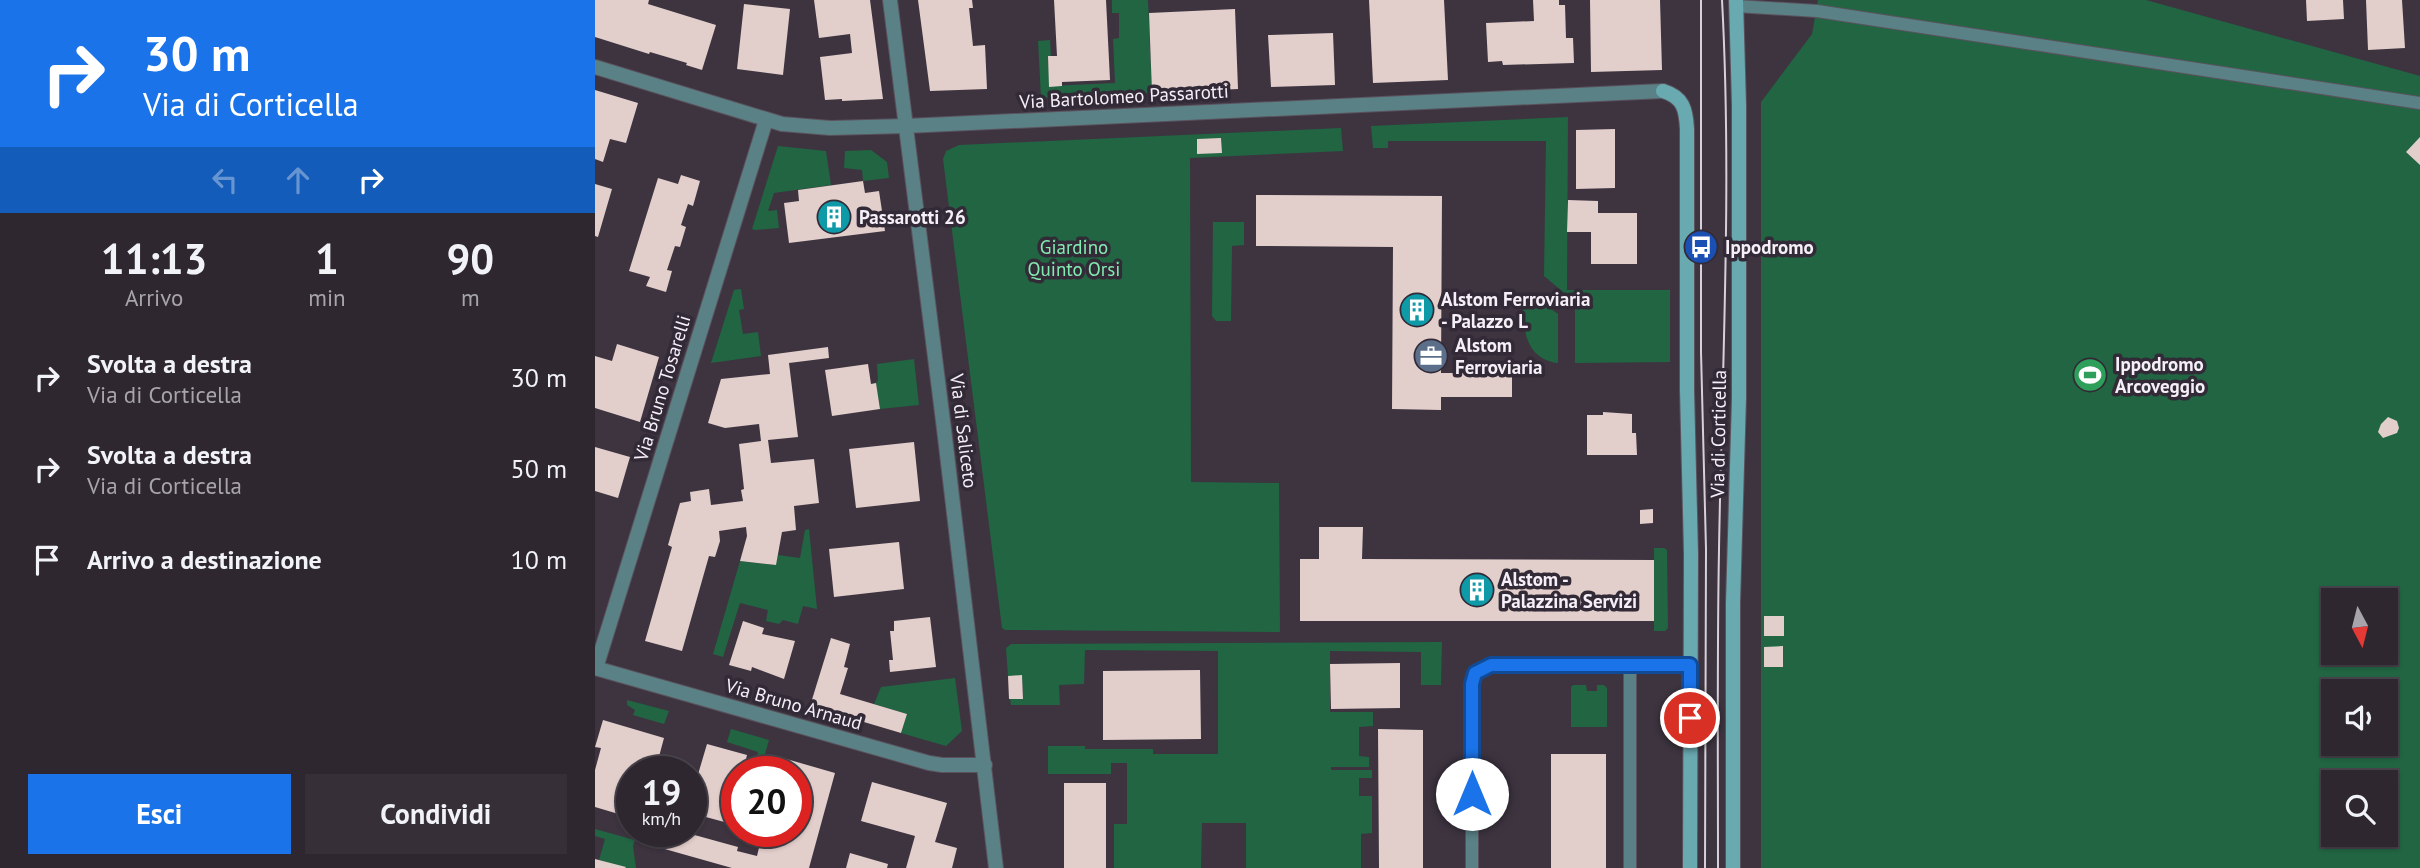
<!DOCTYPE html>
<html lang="it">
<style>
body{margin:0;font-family:"PT Sans",sans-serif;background:#362f38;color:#f1f3f6;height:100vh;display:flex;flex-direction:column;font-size:26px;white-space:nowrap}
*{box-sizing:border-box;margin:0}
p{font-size:23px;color:#a7a5ab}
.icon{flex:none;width:38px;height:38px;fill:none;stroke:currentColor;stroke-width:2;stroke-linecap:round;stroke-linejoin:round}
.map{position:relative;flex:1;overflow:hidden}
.drawer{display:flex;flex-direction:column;background:#2e2730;width:595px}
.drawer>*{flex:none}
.banner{background:#1a73e8;color:#fff;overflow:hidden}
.needle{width:46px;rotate:173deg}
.buttons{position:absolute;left:1726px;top:588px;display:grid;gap:14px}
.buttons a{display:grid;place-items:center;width:77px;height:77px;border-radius:0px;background:#2e2730;box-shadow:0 2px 5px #0004,0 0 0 2px #49444c;font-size:35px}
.speed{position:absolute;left:21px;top:756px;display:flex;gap:14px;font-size:35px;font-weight:700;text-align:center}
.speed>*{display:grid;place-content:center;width:91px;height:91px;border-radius:50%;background:#2e2730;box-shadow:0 2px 5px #0004,0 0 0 2px #49444c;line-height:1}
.speed small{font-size:18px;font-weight:400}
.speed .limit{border:10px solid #d22;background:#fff;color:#111}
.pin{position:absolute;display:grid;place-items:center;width:60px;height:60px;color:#fff;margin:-30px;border:4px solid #fff;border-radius:50%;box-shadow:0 2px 7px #0007}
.me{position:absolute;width:77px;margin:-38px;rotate:0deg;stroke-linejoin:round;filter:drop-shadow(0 0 5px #0008)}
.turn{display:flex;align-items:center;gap:24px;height:147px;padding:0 28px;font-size:32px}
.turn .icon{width:91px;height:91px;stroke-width:2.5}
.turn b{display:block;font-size:49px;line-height:60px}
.lanes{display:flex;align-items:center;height:66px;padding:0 28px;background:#0003;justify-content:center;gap:35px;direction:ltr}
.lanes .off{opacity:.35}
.eta{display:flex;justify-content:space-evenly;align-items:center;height:119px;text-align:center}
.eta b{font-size:42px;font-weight:700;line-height:49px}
.cta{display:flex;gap:14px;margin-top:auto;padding:14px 28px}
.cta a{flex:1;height:80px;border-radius:0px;background:#1a73e8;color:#fff;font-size:28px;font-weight:700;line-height:80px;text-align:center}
.cta a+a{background:#362f38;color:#f1f3f6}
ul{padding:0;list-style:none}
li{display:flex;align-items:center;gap:21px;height:91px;padding:0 28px}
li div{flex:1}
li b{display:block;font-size:26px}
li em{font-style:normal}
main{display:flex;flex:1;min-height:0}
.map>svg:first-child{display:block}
.green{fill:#216542;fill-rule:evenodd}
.building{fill:#e2cecb}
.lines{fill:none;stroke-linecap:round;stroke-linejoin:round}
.service-casing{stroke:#5a525d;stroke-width:14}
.minor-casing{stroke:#5a525d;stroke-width:16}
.secondary-casing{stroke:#5a525d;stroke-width:16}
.service{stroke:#5a8185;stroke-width:12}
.minor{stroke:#5a8185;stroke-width:14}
.secondary{stroke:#69a9b0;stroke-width:14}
.tram{stroke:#d7d0d9;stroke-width:2}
.route-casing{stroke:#114b97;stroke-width:18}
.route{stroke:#1a73e8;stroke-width:12}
.labels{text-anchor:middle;stroke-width:7;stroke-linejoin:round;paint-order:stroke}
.street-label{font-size:19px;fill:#f5eff7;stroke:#322a36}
.poi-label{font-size:19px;font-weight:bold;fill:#f5eff7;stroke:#322a36;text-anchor:start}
.park-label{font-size:19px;fill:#83eab0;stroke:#322a36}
</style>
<main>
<section class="drawer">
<div class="banner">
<div class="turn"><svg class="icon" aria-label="right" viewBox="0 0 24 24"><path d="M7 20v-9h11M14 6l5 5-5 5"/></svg><div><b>30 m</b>Via di Corticella</div></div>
<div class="lanes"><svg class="icon off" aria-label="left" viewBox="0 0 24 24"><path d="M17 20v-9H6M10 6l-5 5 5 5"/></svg><svg class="icon off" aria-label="ahead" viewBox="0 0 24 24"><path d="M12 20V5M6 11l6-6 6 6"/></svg><svg class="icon" aria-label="right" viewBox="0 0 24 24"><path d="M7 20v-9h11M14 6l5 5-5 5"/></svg></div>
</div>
<div class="eta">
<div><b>11:13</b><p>Arrivo</p></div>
<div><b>1</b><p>min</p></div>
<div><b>90</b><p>m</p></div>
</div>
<ul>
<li><svg class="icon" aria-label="right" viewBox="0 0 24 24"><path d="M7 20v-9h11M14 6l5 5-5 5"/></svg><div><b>Svolta a destra</b><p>Via di Corticella</p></div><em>30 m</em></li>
<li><svg class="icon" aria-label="right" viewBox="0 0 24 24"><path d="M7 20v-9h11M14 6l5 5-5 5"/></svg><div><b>Svolta a destra</b><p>Via di Corticella</p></div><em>50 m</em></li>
<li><svg class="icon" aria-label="arrive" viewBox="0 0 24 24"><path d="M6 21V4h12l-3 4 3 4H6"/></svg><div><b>Arrivo a destinazione</b></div><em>10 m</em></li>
</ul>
<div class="cta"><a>Esci</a><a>Condividi</a></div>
</section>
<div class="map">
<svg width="1825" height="868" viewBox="0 0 1825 868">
<rect width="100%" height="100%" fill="#3d3440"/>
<!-- green -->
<path class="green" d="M517,0H553L557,93L446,98L443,41L455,40L456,57H453L455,86L520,83L518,39L524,38V13H517Z
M1223,0H1551L1825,76V868H1166V102L1217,34ZM1738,600H1790V653H1738ZM1738,691H1790V744H1738ZM1738,782H1790V835H1738Z
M973,117L972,290H1075V362L980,363V302L949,276L951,141H793V148H778L776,126Z
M746,128L748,151L595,158L596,482L684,483L685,632L410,630L407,628L348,159L351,151L364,145Z
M183,146L231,151L236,185L179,193L173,211L182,210L184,228L160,230L157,229Z
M276,150L292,162L294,178L268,181L267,170L249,168L250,151Z
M618,222H649V245L637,246L636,321H621L617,316Z
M146,289L149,309L144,310L148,334L163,332L166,356L116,363L139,290Z
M928,304H949L963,314V363C931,359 928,330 928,304Z
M319,359L324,405L285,409L281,383L283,380L282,364Z
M214,529L222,609L208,606L203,624L188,620L184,624L171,621L173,610L145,603L128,657L118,654L145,561L180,565L183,555L205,558L210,530Z
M1059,548H1069L1072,550L1073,628L1070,631H1059Z
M847,642L846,685H826V652L735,651V712H778V726L764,727V756L774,757V767H736V770H777V778H764V796H777V833L766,834V868H651V823H607L606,868H519V824H532V763H516V774H453V746H490V749H558V754H623V651L490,650L489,684L464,685L465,705H416L415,699H428L427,676H413L411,648L416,644Z
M360,678L367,731L351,746L306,733L312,714L279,704L286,687Z
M978,685H991L992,691H1002V685H1009L1012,688V727H976V687Z
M32,700L74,711L69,724L38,715L40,710L32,705Z
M136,729L174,740L165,772H154L155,768H158L163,752L132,742Z
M0,829L40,840L38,846L41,868H30L4,860L10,839L0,836Z"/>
<!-- building -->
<path class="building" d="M0,0H54L53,4L121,25L107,70L91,65L92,63L55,52L54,54L0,37Z
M219,0H275L288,99L247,101V99L230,100L225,57L257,53L255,34L224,38Z
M323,0H377L378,8H374L378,46L390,45L392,89L335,91Z
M459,0H511L515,80L467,82V86L454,87L453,56H462Z
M774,0H849L853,80L778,83Z
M938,0H964V5H970L971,38H978L979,63L908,65L907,61L893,62L891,23L939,21Z
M995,0H1065L1067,70L996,72Z
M1711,0H1748L1749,19L1712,21Z
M1771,0H1807L1810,48L1773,50Z
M149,4L195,9L188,75L142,69Z
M640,9L643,89L557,93L554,13Z
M738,33L740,85L676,87L673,35Z
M0,90L43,103L31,143L15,139L8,162L0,159Z
M1020,129V188L981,189V130Z
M1825,137V165L1811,152Z
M626,138L627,153L602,154V139Z
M86,175L105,181L98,206L93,204L86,225L91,227L85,247L80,246L72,270L77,271L71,292L51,286L55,277L34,271L63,178L83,184Z
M268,181L270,193L284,191L290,231L194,243L189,203L204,201L203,190Z
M0,184L17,189L3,237L0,236Z
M661,195L847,196L846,373H917V397H846V410L797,409L798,247L661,246Z
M973,200L1003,201V213H1042V264H996V232H972Z
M22,344L64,357L45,422L0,408V356L17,361Z
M233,347L234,358L194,363L203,437L173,440L176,463L219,459L224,503L199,506L201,530L187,532L181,565L145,561L152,536L151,527L124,531L125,541L120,557L114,556L87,651L50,641L77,547L73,545L85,503L96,501L95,492L114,489L116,505L148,501L146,490L149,489L144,444L166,441L164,424L130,428L113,423L126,379L175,374L173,355Z
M273,364L276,384L281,383L285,409L237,416L230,370Z
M1008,412L1037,414V433H1041L1042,455H992V415H1008Z
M1793,417L1802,421L1804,428L1802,433L1788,438L1783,432L1786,424Z
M319,442L325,501L261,508L254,449Z
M0,447L35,457L23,498L0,491Z
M1058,509V523L1045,524V510Z
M724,527H768L767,559L1059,560V621H705V559H724Z
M304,542L309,589L239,597L234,549Z
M1169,616H1189V636H1169Z
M335,617L341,667L295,672L294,660H298L295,631H299V621Z
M148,621L169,628L167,634L200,641L189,679L157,667L156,671L134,665Z
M236,638L255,644L249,667L253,668L245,694L312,714L306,733L215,706Z
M1188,646V667H1169V647Z
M805,663V708L736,709L735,664Z
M605,670L606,739L508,740V671Z
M427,675L428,699H414L413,676Z
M8,720L69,738L62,764L58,763L55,772H37V818L0,807V770L6,748L0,747Z
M783,729L828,730V868H784Z
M112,744L152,755L148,772H142V792L133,823L96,813V798Z
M956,754H1011V868H956Z
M188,758L240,773L214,868H137L59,846L63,831H85L143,847L142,851L162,856L168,831H197L205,834L212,809L201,806V772H185Z
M277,782L352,803L340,842L362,848L357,868H311L320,836L266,821Z
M469,783H511V868H469Z
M255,853L293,864L292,868H251Z
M0,859L31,867L30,868H0Z"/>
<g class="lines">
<!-- service casing -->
<g class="service-casing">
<path id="service" d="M1141,6L1222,11L1825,103
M877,868V684C880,669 891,665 904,664L1095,665
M1035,868V664"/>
</g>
<!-- minor casing -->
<g class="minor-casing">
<path id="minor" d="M295,0L349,429L401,868
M0,67L187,124L235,128L311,126L1068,91
M0,668L334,763L347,765H390
M1,668L171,120"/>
</g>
<!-- secondary casing -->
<g class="secondary-casing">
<path id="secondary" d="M1068,91C1088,97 1091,109 1092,129V390L1096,554L1095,868
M1138,868V603L1144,398V105L1141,0"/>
</g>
<!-- service -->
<use href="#service" class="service"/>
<!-- minor -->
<use href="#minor" class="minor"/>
<!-- secondary -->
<use href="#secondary" class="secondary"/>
<!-- tram -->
<path class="tram" d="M1106,0V352L1111,549L1110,868
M1123,868C1123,762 1122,656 1124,550C1127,367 1137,183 1127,0"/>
</g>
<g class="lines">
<!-- route casing -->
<g class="route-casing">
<path id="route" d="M877,794V684L880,673L896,665H1095V718"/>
</g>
<!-- route -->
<use href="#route" class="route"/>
</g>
<!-- icons -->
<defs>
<g id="building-disc" transform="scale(1.75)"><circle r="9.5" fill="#0f9aa8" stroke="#322a36"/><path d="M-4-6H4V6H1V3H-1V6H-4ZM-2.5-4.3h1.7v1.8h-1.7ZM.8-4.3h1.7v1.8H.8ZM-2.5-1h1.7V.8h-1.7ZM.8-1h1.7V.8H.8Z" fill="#fff"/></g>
<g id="bus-disc" transform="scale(1.75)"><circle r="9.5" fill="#1a4fb4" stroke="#322a36"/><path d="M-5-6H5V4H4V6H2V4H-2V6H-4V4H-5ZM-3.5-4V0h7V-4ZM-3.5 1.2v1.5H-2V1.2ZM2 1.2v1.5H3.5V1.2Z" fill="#fff"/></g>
<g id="office-disc" transform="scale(1.75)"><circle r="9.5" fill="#5c6f8a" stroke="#322a36"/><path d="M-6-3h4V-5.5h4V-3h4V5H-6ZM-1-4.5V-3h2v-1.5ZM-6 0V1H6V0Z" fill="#fff"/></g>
<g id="stadium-disc" transform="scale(1.75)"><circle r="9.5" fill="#2e9e5b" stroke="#322a36"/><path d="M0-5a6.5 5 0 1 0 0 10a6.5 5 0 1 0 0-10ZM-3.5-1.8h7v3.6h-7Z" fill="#fff"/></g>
</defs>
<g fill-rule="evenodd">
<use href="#building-disc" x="239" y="217"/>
<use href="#bus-disc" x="1106" y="247"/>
<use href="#building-disc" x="822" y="310"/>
<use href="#office-disc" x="836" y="356"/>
<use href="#stadium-disc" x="1495" y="375"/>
<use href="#building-disc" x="882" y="590"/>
</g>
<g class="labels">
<!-- street labels -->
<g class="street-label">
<text transform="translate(529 96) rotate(-3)" y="7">Via Bartolomeo Passarotti</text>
<text transform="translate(67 388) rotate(-73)" y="7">Via Bruno Tosarelli</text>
<text transform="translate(369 431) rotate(83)" y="7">Via di Saliceto</text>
<text transform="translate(1123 434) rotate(-89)" y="7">Via di Corticella</text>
<text transform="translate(199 704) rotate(16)" y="7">Via Bruno Arnaud</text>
</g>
<!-- poi labels -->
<g class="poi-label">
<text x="264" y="224">Passarotti 26</text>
<text x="1130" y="254">Ippodromo</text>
<text x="846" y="306">Alstom Ferroviaria<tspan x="846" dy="22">- Palazzo L</tspan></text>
<text x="860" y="352">Alstom<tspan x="860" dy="22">Ferroviaria</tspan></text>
<text x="1520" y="371">Ippodromo<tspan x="1520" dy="22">Arcoveggio</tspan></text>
<text x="906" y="586">Alstom -<tspan x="906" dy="22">Palazzina Servizi</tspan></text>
</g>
<!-- park labels -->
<g class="park-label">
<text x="479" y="254">Giardino<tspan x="479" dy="22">Quinto Orsi</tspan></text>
</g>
</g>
</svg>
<div class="buttons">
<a><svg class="needle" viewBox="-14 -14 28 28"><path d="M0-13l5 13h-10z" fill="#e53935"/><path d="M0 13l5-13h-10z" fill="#a7a5ab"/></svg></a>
<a><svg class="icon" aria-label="sound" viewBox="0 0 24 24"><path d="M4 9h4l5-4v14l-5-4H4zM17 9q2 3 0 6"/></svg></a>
<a><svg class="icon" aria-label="search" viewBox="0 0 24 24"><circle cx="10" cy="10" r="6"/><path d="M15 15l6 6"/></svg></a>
</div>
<div class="speed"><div>19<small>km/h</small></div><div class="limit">20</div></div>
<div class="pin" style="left:1095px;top:718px;background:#d93025"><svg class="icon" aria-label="arrive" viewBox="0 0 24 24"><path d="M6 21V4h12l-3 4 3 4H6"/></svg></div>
<svg class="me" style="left:877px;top:794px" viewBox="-20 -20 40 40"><circle r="19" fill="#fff"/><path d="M0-13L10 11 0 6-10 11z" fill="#1a73e8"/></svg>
</div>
</main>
